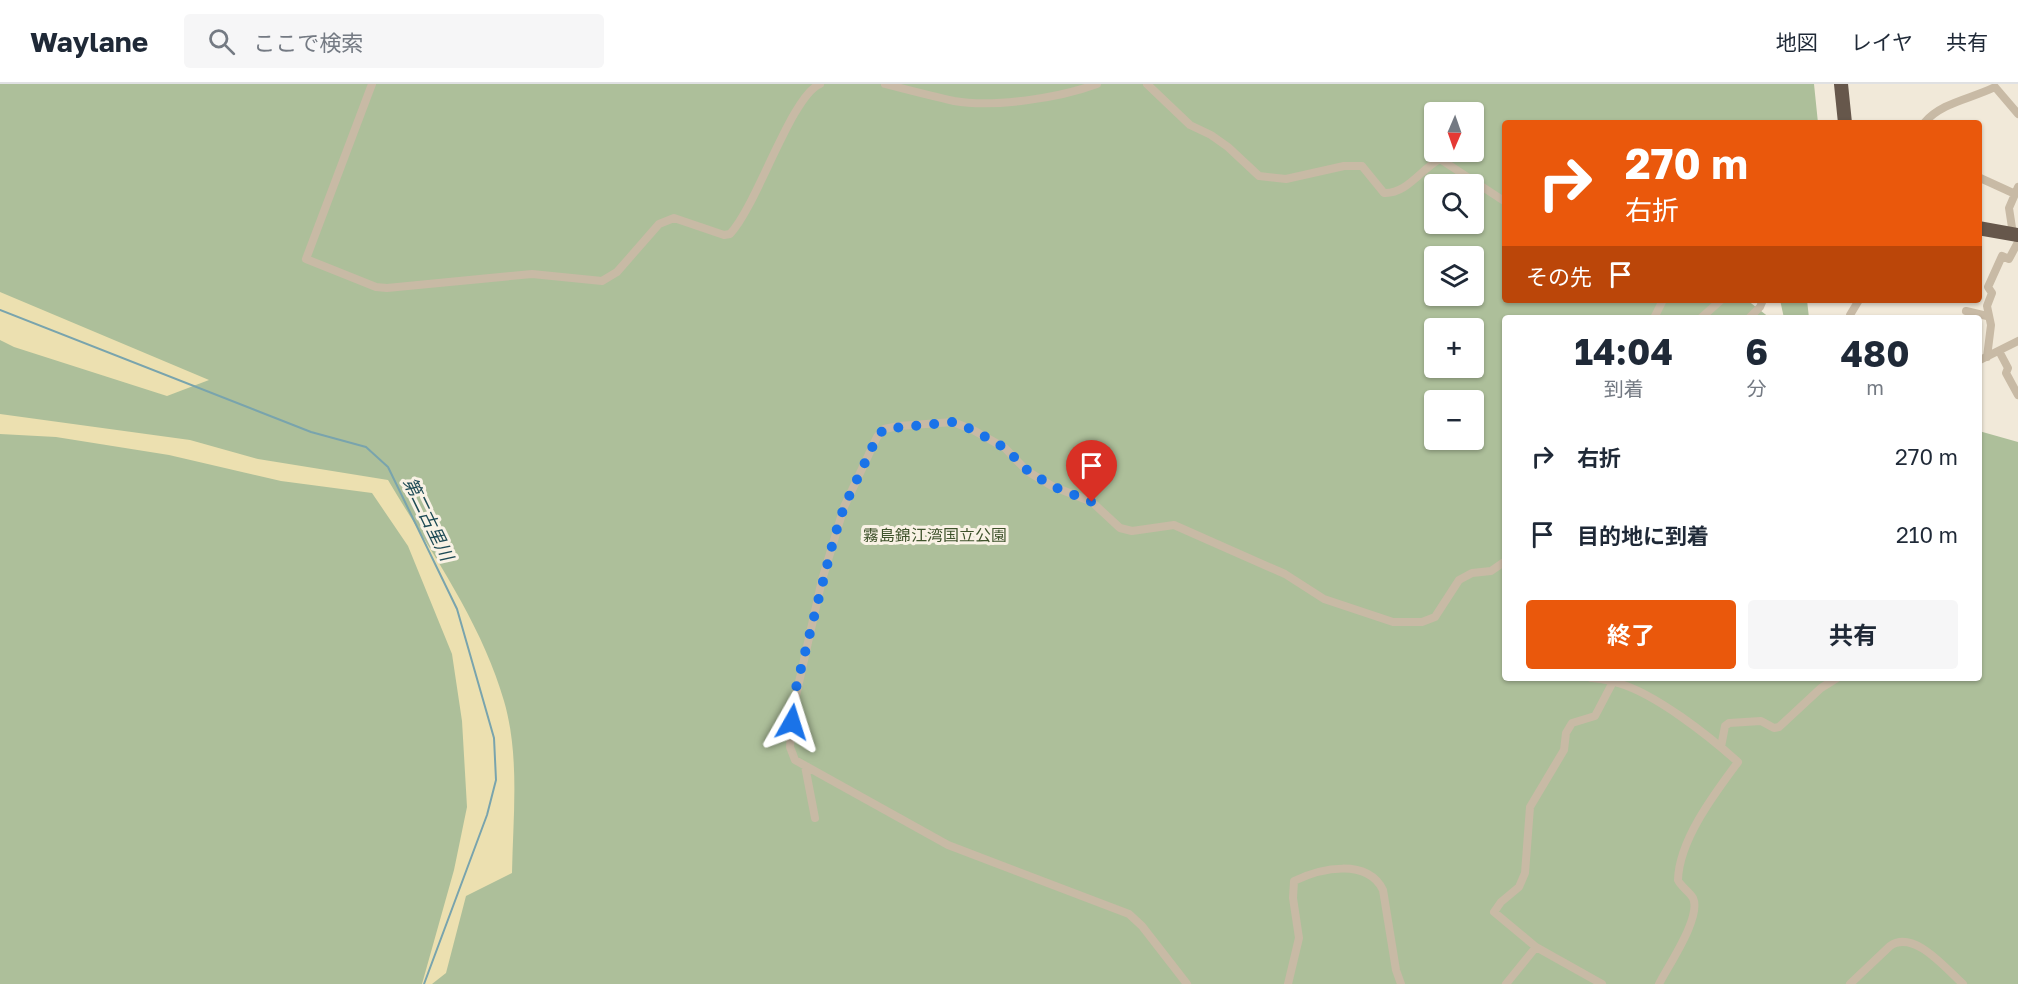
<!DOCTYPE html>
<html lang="ja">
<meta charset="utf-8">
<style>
body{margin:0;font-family:"Golos Text","Noto Sans JP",sans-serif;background:#f6f6f7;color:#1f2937;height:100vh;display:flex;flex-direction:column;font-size:22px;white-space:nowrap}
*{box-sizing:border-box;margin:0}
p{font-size:20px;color:#747a83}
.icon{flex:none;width:33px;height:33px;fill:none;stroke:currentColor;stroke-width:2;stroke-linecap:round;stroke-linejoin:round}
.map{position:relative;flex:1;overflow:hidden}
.side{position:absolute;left:1502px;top:231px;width:480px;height:366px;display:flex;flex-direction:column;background:#fff;border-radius:6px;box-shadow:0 2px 4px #0004}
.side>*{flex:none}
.top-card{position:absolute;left:1502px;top:36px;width:480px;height:183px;border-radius:6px;box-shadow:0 2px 4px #0004;background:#ea580c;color:#fff;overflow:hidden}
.needle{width:39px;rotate:182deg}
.fabs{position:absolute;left:1424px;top:18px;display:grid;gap:12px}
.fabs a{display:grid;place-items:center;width:60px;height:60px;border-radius:6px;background:#fff;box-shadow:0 2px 4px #0004;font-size:30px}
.pin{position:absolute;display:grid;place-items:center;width:51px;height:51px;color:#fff;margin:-62px -26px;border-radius:50% 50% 50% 0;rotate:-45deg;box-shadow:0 0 6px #0007}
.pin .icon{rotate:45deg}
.me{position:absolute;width:66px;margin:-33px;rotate:6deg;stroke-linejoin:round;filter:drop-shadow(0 0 4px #0008)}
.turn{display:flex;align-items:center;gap:21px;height:126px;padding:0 24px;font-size:27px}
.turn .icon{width:78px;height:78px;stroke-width:2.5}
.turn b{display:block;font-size:42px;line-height:51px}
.then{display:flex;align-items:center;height:57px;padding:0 24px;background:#0003;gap:12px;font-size:22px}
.eta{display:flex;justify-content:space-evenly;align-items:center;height:102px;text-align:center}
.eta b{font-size:36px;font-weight:700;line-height:42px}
.cta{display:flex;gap:12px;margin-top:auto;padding:12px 24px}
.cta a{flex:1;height:69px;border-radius:6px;background:#ea580c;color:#fff;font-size:24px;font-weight:700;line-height:69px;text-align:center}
.cta a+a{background:#f6f6f7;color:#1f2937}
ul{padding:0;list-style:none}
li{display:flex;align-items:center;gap:18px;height:78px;padding:0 24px}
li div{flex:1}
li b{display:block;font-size:22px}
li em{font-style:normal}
header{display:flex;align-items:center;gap:36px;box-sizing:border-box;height:84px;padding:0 30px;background:#fff;border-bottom:2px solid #e0e1e3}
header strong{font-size:28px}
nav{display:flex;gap:33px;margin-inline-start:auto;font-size:21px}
.search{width:420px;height:54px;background:#f6f6f7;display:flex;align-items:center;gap:15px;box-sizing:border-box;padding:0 21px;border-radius:6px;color:#747a83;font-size:22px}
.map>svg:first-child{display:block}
.green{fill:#adbf9a;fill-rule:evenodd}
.sand{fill:#ece0b0}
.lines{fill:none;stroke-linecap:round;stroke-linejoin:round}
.stream{stroke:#79a4ad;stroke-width:2}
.minor{stroke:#c8baa5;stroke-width:8}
.trunk{stroke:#66574b;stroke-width:14}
.route{stroke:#1a73e8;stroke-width:10;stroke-dasharray:0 18}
.labels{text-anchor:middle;stroke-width:6;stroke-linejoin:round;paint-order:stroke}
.park-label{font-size:16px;fill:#3e522b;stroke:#f9f2e5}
.water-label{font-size:18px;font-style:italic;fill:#1d4a55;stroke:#f9f2e5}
</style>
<header>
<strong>Waylane</strong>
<div class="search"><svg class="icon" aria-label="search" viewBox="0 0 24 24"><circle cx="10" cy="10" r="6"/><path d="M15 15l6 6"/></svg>ここで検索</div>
<nav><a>地図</a><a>レイヤ</a><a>共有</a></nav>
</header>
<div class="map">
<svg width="2018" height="900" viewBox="0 0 2018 900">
<rect width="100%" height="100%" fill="#f1e9d9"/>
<!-- green -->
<path class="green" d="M0,0H1814L1818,39H1504V216H1747L1770,234H1504V594H1978L1979,347L2018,358V900H0ZM1434,28H1473V68H1434ZM1434,100H1473V140H1434ZM1434,172H1473V212H1434ZM1434,244H1473V284H1434ZM1434,316H1473V356H1434Z
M1780,216H1807L1809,234H1784Z"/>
<!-- sand -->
<path class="sand" d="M0,208L209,296L167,312L14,263L0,256Z
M0,330L190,356L258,375L388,396C430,467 481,537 504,617C520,672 513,733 512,789L466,812L446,889L432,900H422L454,786L467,723L462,637L452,570L408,462L372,409L281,397L169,371L56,353L0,350Z"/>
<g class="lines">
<!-- stream -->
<path class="stream" d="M0,226L311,348L366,363L388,383L457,525L494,654L496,696L487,731L424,900"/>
<!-- minor -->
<path class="minor" d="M372,0L306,175L376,203L387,204L532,190L602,197L617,188L659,140L674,134L724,151L730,150C757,122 791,12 820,0
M885,0C908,6 931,12 954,17C994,24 1059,14 1097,0
M1147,0L1190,41L1211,51L1228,63L1259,92L1286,95L1344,82H1362L1384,109C1407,110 1421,85 1440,75L1504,117
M1924,39C1942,18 1971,15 1995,3L2018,30
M1978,93L2013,109
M2013,150L2009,124L2018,103
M1966,227L1987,232
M1654,234L1663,216
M1701,234L1721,216
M1749,234L1760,223L1763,216
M1851,234L1850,231L1859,216
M1999,267L2008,284L2006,289L2018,311
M1987,273L1991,241L1987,222L1992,209L1988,203L2002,172L2009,175L2018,158
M1978,277L2018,257
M1591,594C1600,595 1610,596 1618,599C1656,610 1709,652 1738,678C1715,709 1679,756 1678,796C1681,803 1689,807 1693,814C1702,833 1668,882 1659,900
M1721,663L1725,642L1729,639L1761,637L1774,644L1779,643L1821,604L1837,594
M805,682L815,734
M1187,900L1142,842L1129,830L948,761L795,676L790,663L793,625L822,496L844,423L877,353L884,345L899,342L953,338L973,346L1005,364L1027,387L1052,402L1092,418L1120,444L1132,447L1174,441L1285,490L1324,515L1393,538H1422L1435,533L1459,496L1472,489L1491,487L1504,478
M1288,900L1299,854L1293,814L1294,797C1321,784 1367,774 1383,806L1396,886L1401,900
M1506,900L1536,863
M1602,900L1536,863L1494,828L1501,818L1519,803L1525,789L1530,723L1564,666L1566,649L1572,639L1595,632L1615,594
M1850,900L1890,862C1914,845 1946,885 1963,900"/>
<!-- trunk -->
<path class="trunk" d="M1841,0L1845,39
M1978,144L2018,151"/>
</g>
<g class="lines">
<!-- route -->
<path class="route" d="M792,638L795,608L834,454L844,423L877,353L884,345L953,338L973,346L1005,364L1028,387L1052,402L1092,418"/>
</g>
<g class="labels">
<!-- park labels -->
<g class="park-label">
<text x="935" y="457">霧島錦江湾国立公園</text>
</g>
<!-- water labels -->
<g class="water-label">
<text transform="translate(428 435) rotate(64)" y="6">第二古里川</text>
</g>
</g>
</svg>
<div class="fabs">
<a><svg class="needle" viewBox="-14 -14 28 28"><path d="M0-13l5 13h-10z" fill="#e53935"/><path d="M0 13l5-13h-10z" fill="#747a83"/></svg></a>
<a><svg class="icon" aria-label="search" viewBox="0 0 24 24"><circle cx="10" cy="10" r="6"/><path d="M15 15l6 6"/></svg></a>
<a><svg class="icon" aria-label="layers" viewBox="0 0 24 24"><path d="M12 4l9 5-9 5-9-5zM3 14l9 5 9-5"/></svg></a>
<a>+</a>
<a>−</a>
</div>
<div class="pin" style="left:1092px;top:418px;background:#d93025"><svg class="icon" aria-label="arrive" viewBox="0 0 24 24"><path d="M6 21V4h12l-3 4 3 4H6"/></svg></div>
<svg class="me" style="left:792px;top:638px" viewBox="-20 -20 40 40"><path d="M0-17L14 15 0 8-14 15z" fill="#1a73e8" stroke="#fff" stroke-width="4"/></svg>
<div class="top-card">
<div class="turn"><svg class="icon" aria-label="right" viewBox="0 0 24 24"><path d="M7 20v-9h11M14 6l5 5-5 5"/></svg><div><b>270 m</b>右折</div></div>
<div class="then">その先<svg class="icon" aria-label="arrive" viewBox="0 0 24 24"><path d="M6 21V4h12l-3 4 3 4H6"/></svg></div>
</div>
<section class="side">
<div class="eta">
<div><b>14:04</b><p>到着</p></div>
<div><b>6</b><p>分</p></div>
<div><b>480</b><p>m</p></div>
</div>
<ul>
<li><svg class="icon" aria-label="right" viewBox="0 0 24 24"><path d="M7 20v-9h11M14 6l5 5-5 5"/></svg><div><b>右折</b></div><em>270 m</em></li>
<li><svg class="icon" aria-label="arrive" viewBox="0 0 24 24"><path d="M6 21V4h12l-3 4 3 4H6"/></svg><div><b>目的地に到着</b></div><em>210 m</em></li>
</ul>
<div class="cta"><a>終了</a><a>共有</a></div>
</section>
</div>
